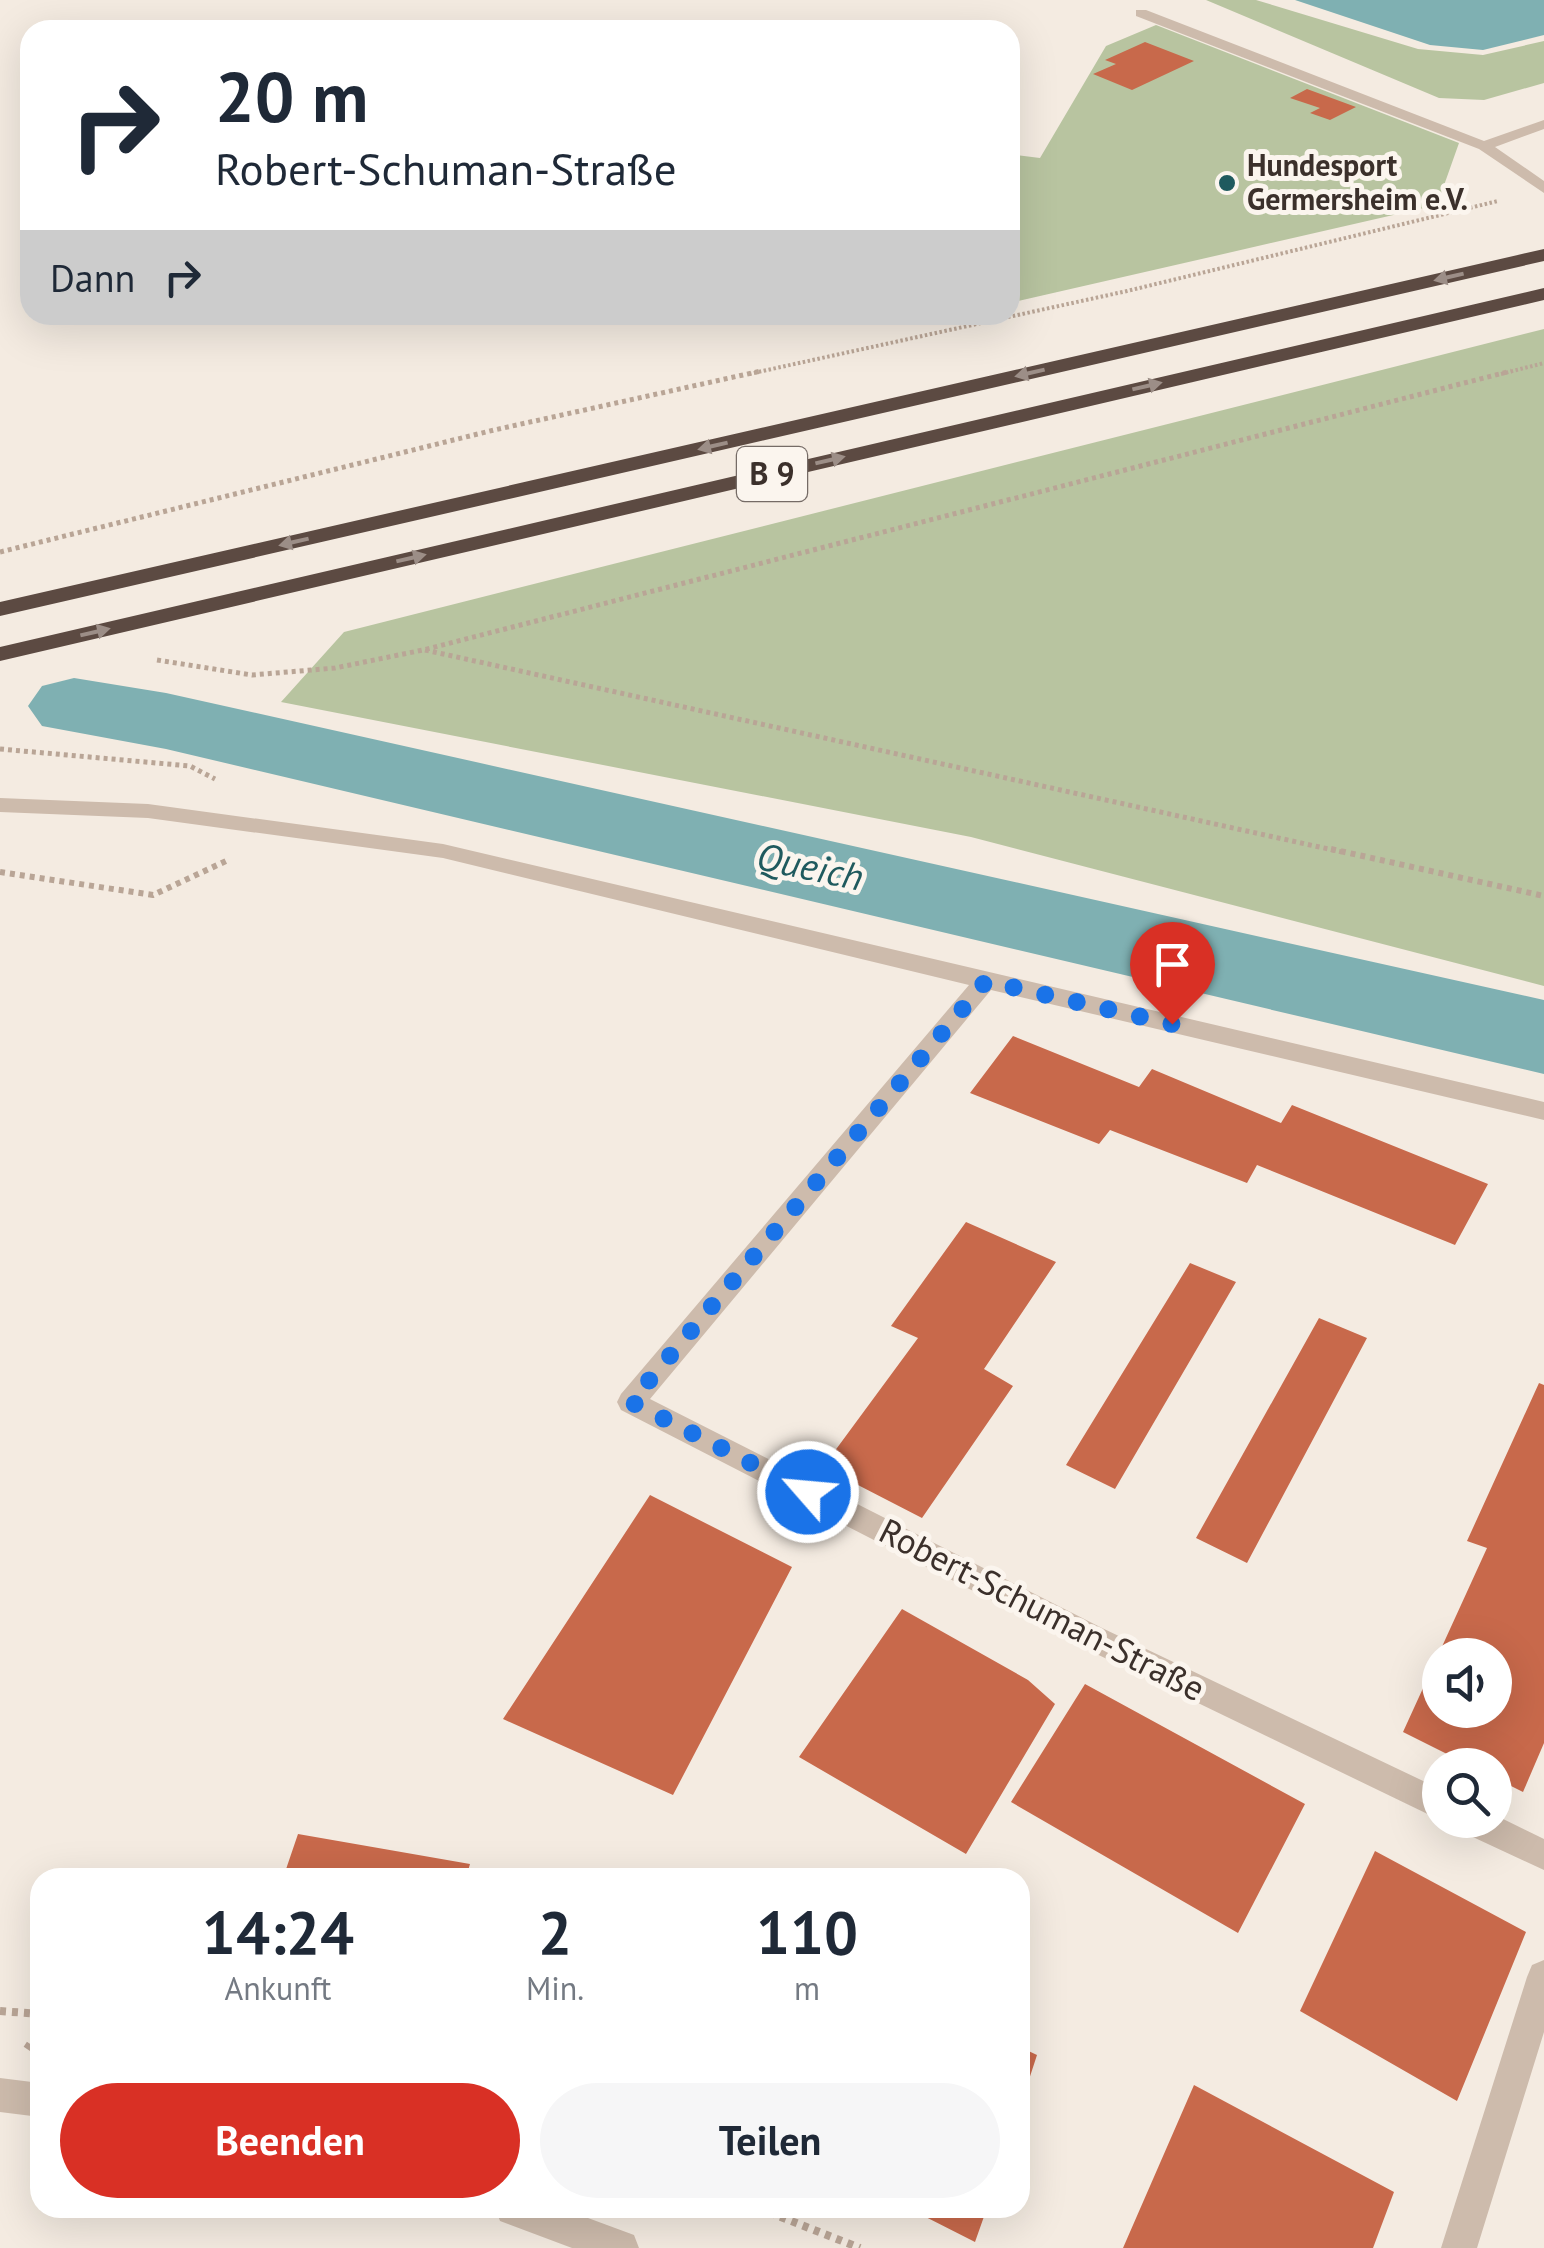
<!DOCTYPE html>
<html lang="de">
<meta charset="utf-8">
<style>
body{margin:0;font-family:"PT Sans",sans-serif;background:#f6f6f7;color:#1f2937;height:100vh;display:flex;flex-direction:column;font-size:38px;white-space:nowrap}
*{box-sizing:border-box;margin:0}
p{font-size:32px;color:#747a83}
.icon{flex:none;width:55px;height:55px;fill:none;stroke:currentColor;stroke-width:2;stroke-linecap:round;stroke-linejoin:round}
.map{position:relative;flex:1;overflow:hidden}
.drawer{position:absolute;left:30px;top:1868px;width:1000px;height:350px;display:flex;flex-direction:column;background:#fff;border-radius:30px;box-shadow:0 10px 40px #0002}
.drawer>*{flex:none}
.banner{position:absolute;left:20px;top:20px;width:1000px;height:305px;border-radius:30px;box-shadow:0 10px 40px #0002;background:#fff;color:#1f2937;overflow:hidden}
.fabs{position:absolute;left:1422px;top:1638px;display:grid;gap:20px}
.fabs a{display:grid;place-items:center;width:90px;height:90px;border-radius:50%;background:#fff;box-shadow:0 10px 40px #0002;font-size:50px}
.pin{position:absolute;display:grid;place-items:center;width:85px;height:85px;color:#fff;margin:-102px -42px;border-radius:50% 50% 50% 0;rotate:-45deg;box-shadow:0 0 10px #0007}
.pin .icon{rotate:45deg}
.me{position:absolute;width:110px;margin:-55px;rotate:297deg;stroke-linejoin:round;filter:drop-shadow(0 0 8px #0008)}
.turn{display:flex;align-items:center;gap:35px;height:210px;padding:0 30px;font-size:45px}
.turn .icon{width:130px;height:130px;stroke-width:2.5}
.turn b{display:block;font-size:70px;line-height:85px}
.then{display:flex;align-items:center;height:95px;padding:0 30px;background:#0003;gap:20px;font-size:38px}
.eta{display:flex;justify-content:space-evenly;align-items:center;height:170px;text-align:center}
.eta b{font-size:60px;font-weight:700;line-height:70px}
.primary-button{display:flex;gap:20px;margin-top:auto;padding:20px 30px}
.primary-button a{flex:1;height:115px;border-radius:60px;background:#d93025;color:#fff;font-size:40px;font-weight:700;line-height:115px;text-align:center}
.primary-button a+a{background:#f6f6f7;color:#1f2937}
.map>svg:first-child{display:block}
.green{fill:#b8c4a0}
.water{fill:#7fb0b2}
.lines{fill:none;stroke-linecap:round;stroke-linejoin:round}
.river{fill:#7fb0b2;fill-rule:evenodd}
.building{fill:#c8694b;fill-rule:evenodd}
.path-far3{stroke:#b9a596;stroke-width:4;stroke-dasharray:2.5 2.5;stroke-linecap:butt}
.path-far2{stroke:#b9a596;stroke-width:5;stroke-dasharray:4 4;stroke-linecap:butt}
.path-far1{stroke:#b9a596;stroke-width:6;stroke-dasharray:5 5;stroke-linecap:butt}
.path{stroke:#b9a596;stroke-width:8;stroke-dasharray:6 6;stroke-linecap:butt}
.lane{fill:#cdbbac;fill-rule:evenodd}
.street{fill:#cdbbac;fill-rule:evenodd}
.highway{fill:#5c4a42;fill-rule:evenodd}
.oneway{fill:#9c8e87}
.route{stroke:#1a73e8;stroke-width:18;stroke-dasharray:0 32.4}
.poi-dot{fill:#1f5a5e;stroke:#fbf5ee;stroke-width:4}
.labels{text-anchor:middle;stroke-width:10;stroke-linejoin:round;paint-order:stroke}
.far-poi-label{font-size:30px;font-weight:bold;fill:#3b302b;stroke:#fbf5ee;text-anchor:start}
.shield{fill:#fbf5ee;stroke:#756b66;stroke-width:2.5}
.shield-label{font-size:32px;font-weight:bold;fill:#3b302b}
.street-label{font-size:35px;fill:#3b302b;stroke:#fbf5ee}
.water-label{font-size:38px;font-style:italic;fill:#1f5a5e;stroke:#fbf5ee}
</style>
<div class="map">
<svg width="1544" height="2248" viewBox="0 0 1544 2248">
<rect width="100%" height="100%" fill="#f4ebe1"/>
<!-- green -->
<path class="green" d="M1206,0H1256L1418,49L1483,55L1544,41V83L1484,100L1439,98Z
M1156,25L1459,143L1437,205L1010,303V161L1015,155L1040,158L1106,46Z
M1544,329V986L971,837L281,702L344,632Z"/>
<!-- water -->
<path class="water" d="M1295,0H1544V35L1483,50L1430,45Z"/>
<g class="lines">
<!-- river -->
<path class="river" d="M74,678L166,693L1544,1000V1074L166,749L42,726L28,706L42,686Z"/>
</g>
<!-- building -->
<path class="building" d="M1145,42L1194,61L1132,90L1093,74L1116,64L1105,60Z
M1307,89L1356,107L1330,120L1310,113L1320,108L1290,98Z
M1013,1036L1139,1087L1152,1069L1281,1123L1292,1105L1488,1184L1455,1245L1257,1165L1247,1183L1110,1130L1099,1144L970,1093Z
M966,1222L1056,1262L984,1369L1013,1386L922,1518L823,1467L918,1338L891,1326Z
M1190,1263L1236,1282L1115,1489L1066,1465Z
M1319,1318L1367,1338L1247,1563L1196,1538Z
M1539,1383L1544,1385V1743L1523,1792L1495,1778V1765H1469L1403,1732L1487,1548L1467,1541ZM1440,1655H1495V1710H1440Z
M650,1495L792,1567L673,1795L503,1719Z
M902,1609L1028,1680L1055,1704L966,1854L799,1757Z
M1085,1684L1305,1804L1238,1933L1011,1802Z
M298,1834L470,1864L466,1878H283Z
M1375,1851L1526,1932L1457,2101L1300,2011Z
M1020,2047L1037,2055L1021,2104L1020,2103Z
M1194,2085L1394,2192L1373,2248H1123Z
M908,2208H987L975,2242Z"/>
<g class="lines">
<!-- path-far3 -->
<path class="path-far3" d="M749,374L1127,291L1498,201
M1501,374L1544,363"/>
<!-- path-far2 -->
<path class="path-far2" d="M0,552L494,430L761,371
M425,650L1342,852
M157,660L252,675L335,668L423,650L1511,371
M0,749L190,766L215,779"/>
<!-- path-far1 -->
<path class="path-far1" d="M1331,849L1544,896
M0,872L153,895L226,861"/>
<!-- path -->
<path class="path" d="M0,2011L40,2014
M27,2049L40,2029
M758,2208L860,2248"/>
<!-- lane -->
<path class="lane" d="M1136,10H1146L1484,141L1544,120V129L1495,147L1544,181V193L1479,149L1136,16Z"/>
<!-- street -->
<path class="street" d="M0,798L148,804L443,844L1544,1102V1120L991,990L650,1399L1102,1628L1440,1789V1820L1080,1646L621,1410L617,1402L621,1394L969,985L443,858L148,818L0,812Z
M1495,1815L1544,1839V1870L1460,1831L1455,1820H1495Z
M1544,1960V2032L1477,2248H1441L1527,1977L1532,1965Z
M0,2078L40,2083V2117L0,2112Z
M495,2208H561L634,2235L639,2248H572L500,2221Z"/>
<!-- highway -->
<path class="highway" d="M1544,249V261L0,616V602Z
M1544,288V300L0,661V647Z"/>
</g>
<!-- one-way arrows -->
<defs><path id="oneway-solid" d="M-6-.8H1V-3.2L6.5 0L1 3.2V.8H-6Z" transform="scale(2.5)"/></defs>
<g class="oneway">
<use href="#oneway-solid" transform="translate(1449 277) rotate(167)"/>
<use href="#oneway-solid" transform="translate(1030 373) rotate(167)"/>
<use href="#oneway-solid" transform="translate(1147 386) rotate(-13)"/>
<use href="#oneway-solid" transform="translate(713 446) rotate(167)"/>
<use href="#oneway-solid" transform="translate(830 460) rotate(-13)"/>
<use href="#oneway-solid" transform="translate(294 542) rotate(167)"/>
<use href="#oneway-solid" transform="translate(411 558) rotate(-13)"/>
<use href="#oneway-solid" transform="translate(95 632) rotate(-13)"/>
</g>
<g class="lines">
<!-- route -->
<path class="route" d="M808,1492L631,1402L986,981L1172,1024"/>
</g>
<!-- markers -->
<circle class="poi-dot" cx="1227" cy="183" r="10"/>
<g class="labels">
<!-- far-poi labels -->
<g class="far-poi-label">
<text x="1247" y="176">Hundesport<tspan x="1247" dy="34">Germersheim e.V.</tspan></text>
</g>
<!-- shield labels -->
<rect class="shield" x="737" y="447" width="70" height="54" rx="8"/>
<g class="shield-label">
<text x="772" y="485">B 9</text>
</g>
<!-- street labels -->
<g class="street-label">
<text transform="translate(1042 1610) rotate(27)" y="12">Robert-Schuman-Straße</text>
</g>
<!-- water labels -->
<g class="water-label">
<text transform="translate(810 867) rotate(12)" y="13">Queich</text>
</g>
</g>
</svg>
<div class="fabs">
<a><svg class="icon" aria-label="sound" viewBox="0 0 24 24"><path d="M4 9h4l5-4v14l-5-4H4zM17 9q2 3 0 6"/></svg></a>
<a><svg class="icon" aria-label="search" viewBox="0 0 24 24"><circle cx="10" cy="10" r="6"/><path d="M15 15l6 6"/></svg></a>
</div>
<div class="pin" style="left:1172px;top:1024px;background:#d93025"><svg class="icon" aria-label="arrive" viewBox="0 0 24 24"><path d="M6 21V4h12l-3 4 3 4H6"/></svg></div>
<svg class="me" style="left:808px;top:1492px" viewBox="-20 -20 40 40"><circle r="17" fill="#1a73e8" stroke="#fff" stroke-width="3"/><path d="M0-11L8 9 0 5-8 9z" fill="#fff"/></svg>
<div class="banner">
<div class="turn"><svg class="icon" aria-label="right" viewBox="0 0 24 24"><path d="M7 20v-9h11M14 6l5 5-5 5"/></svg><div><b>20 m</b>Robert-Schuman-Straße</div></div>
<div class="then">Dann<svg class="icon" aria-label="right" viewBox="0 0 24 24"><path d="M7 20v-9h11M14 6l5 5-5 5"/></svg></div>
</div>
<section class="drawer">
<div class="eta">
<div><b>14:24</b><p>Ankunft</p></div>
<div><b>2</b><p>Min.</p></div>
<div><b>110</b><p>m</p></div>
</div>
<div class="primary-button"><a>Beenden</a><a>Teilen</a></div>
</section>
</div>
